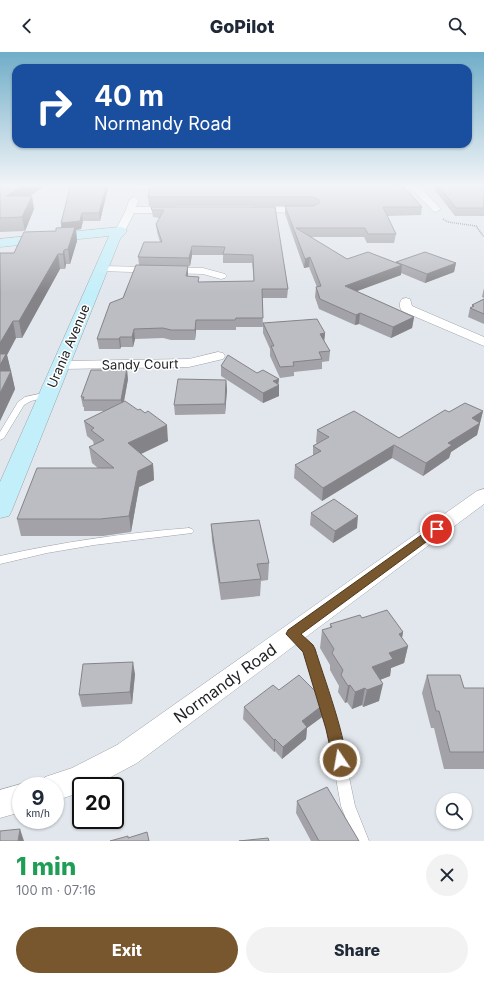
<!DOCTYPE html>
<meta charset="utf-8">
<style>
body{margin:0;font-family:Inter,sans-serif;background:#f2f2f3;color:#1f2937;height:100vh;display:flex;flex-direction:column;font-size:15px;white-space:nowrap}
*{box-sizing:border-box;margin:0}
p{font-size:13px;color:#747a83}
.icon{flex:none;width:22px;height:22px;fill:none;stroke:currentColor;stroke-width:2;stroke-linecap:round;stroke-linejoin:round}
.map{position:relative;height:789px;overflow:hidden}
.drawer{display:flex;flex-direction:column;background:#fff;flex:1}
.drawer>*{flex:none}
.hud{position:absolute;left:12px;top:12px;width:460px;height:84px;border-radius:12px;box-shadow:0 1px 3px #0004;background:#1a4fa0;color:#fff;overflow:hidden}
.tools{position:absolute;left:436px;top:741px;display:grid;gap:8px}
.tools a{display:grid;place-items:center;width:36px;height:36px;border-radius:50%;background:#fff;box-shadow:0 1px 3px #0004;font-size:20px}
.speed{position:absolute;left:12px;top:725px;display:flex;gap:8px;font-size:20px;font-weight:700;text-align:center}
.speed>*{display:grid;place-content:center;width:52px;height:52px;border-radius:50%;background:#fff;box-shadow:0 1px 3px #0004;line-height:1}
.speed small{font-size:10px;font-weight:400}
.speed .limit{border:2px solid #111;border-radius:6px;background:#fff;color:#111}
.pin{position:absolute;display:grid;place-items:center;width:34px;height:34px;color:#fff;margin:-17px;border:2px solid #fff;border-radius:50%;box-shadow:0 1px 4px #0007}
.me{position:absolute;width:44px;margin:-22px;rotate:348deg;stroke-linejoin:round;filter:drop-shadow(0 0 3px #0008)}
.turn{display:flex;align-items:center;gap:14px;height:84px;padding:0 16px;font-size:18px}
.turn .icon{width:52px;height:52px;stroke-width:2.5}
.turn b{display:block;font-size:28px;line-height:34px}
.round{display:grid;place-items:center;flex:none;width:42px;height:42px;border-radius:21px;background:#f2f2f3}
.overview{display:flex;align-items:center;justify-content:space-between;height:68px;padding:0 16px}
h1{font-size:24px;font-weight:800;line-height:30px;color:#1e9e55}
.primary-button{display:flex;gap:8px;margin-top:auto;padding:8px 16px}
.primary-button a{flex:1;height:46px;border-radius:24px;background:#78562e;color:#fff;font-size:16px;font-weight:800;line-height:46px;text-align:center}
.primary-button a+a{background:#f2f2f3;color:#1f2937}
header{display:flex;justify-content:space-between;align-items:center;height:52px;padding:0 16px;background:#fff;font-size:18px;font-weight:800}
.map>svg:first-child{display:block}
.lines{fill:none;stroke-linecap:round;stroke-linejoin:round}
.lane-casing{stroke:#9fa3a9;stroke-width:1}
.street-casing{stroke:#9fa3a9;stroke-width:1}
.secondary-casing{stroke:#9fa3a9;stroke-width:1}
.path{stroke:#7d8084;stroke-width:1.5;stroke-dasharray:1 1;stroke-linecap:butt}
.lane{fill:#fff;fill-rule:evenodd}
.street{fill:#fff;fill-rule:evenodd}
.secondary{fill:#c3effa;fill-rule:evenodd}
.wall{fill:#a2a2a8;fill-rule:evenodd}
.shaded-wall{fill:#848488}
.building{fill:#bcbcc3;stroke:#848488}
.route{fill:#78562e;stroke:#4e381e}
.labels{text-anchor:middle;stroke-width:3;stroke-linejoin:round;paint-order:stroke}
.street-label{font-size:13px;fill:#1d1f21;stroke:#fff}
.near-street-label{font-size:16px;fill:#1d1f21;stroke:#fff}
</style>
<header><svg class="icon" aria-label="back" viewBox="0 0 24 24"><path d="M15 5l-7 7 7 7"/></svg>GoPilot<svg class="icon" aria-label="search" viewBox="0 0 24 24"><circle cx="10" cy="10" r="6"/><path d="M15 15l6 6"/></svg></header>
<div class="map">
<svg width="484" height="789" viewBox="0 0 484 789">
<rect width="100%" height="100%" fill="#e2e7ed"/>
<g class="lines">
<!-- lane casing -->
<g class="lane-casing">
<path id="lane" d="M30,132H95L93,133L31,134Z
M48,340L52,342L51,344L31,349L24,353L4,386L0,388V380L18,350L25,345Z
M189,476L192,477L194,479L192,481L94,493L47,501L0,512V504C62,490 125,481 189,476Z
M293,579C300,581 311,590 315,597L339,677L355,754L369,789H355L341,754L327,677L304,600L289,586L288,583L289,580Z"/>
</g>
<!-- street casing -->
<g class="street-casing">
<path id="street" d="M136,132H174L178,135L174,138L133,137L132,135Z
M382,132H417L441,157L436,160L433,159L413,138L379,137L378,135Z
M134,145L139,148L136,155H175L180,158L175,161H134L124,181H116L115,179L126,158L129,148Z
M253,155H307L312,158L307,161L250,160L248,158Z
M101,214L203,216L225,222L227,224L225,226L221,227L203,222L97,219L95,217L97,215Z
M406,246L410,247L412,254L484,285V294L402,259C399,255 399,251 402,247Z
M218,300L223,301L225,304L223,307L189,315L61,317L56,316L54,313L56,310L61,309L189,307Z
M484,437V452L137,711L94,734H81V740L55,749V734H41L45,725L72,716L117,693L477,439Z
M21,732L26,734H21V760L0,766V738Z"/>
</g>
<!-- secondary casing -->
<g class="secondary-casing">
<path id="secondary" d="M120,175L125,176L127,179L120,187L12,458L9,464L0,466V430L109,184L0,195V187Z"/>
</g>
<!-- path -->
<path class="path" d="M443,167L448,170L476,174L484,185"/>
<!-- lane -->
<use href="#lane" class="lane"/>
<!-- street -->
<use href="#street" class="street"/>
<!-- secondary -->
<use href="#secondary" class="secondary"/>
</g>
<!-- wall -->
<path class="wall" d="M0,132H42V136L30,144L34,157L25,179L0,180Z
M288,132L422,155L421,163L387,164L396,182L394,191H367L364,185H311L347,207L396,211V210L456,211L454,220L425,231L401,221V223L356,239L414,265L412,276L391,286L359,272L355,273L319,257L315,245L316,235H317L309,215L304,216L285,162V154H314H149L148,145Z
M431,132H484V164H455L431,133Z
M108,136L100,169H83L81,177L76,178L77,189L70,212H66L65,217H60L22,286H16L7,303L15,337L0,369V201H14L61,176V171Z
M151,155H275L288,237L287,246H262L263,275H236V278H196L195,288H171L163,286L135,287L133,295H121L120,297H99L97,287L123,246L139,213L138,205L160,190L157,180L156,172L160,166L153,165ZM192,203H223V211H252L254,229L199,230L188,224L155,214H190Z
M484,236V246L482,245Z
M484,247V272L468,265L470,256L472,255V253Z
M263,271L325,281L324,289L330,299L329,309L322,310V317L294,320V324L280,326L270,304V297L263,281Z
M221,314L257,321L279,327L278,333H279V344L263,351L221,324Z
M128,327L124,350L168,389L141,402L153,412L154,428L139,435L131,480L103,484H21L17,467L98,416L92,411L89,395L94,393L93,389L87,384L84,369L105,359H84V355H83L81,345Z
M226,328L227,338L225,362L175,363L174,353Z
M483,359L477,383L451,400L449,406L423,424L392,406L322,449L294,426L295,413L313,404V394L317,391L316,390L317,378L399,386L449,360Z
M311,461L357,476L333,491L310,473Z
M211,472L269,511L268,528L261,529L260,544L221,548L212,489Z
M362,566L403,580L402,586L408,594L404,611L391,616L390,624L380,628L379,649L363,655L362,653L352,657L347,650L345,651L338,640L339,634L330,618V613L320,596L322,578L330,576V572Z
M135,622L132,652L82,655L79,643Z
M427,623L464,636H484V717H444L434,676H431L422,641Z
M279,638L323,653L322,665L307,676L306,687L282,707L275,699L274,700L243,667L244,655Z
M297,749L359,789H311L296,761Z"/>
<!-- shaded-wall -->
<path class="shaded-wall" d="M26,132H42V136L8,157L6,144Z
M107,132H108V136L100,169L99,161Z
M32,144L34,157L25,179L22,165Z
M82,161L83,169L81,177L76,178L77,189L70,212L68,197L62,179L61,171Z
M192,194V203L190,214L189,206Z
M64,198L66,212L65,217L63,202Z
M58,202L60,217L22,286L19,269Z
M310,205L309,215L304,216L305,207Z
M456,211L454,220L425,231L427,222Z
M402,213L401,223L344,244L345,234Z
M188,214V223L187,233L186,224Z
M360,261L359,272L355,273L356,263Z
M414,265L412,276L391,286L393,275Z
M196,268V278L195,288V278Z
M13,269L16,286L7,303L11,319L0,334V291Z
M134,277L135,287L133,295L132,285Z
M325,281L324,291L320,282Z
M120,285L121,295L120,297L119,287Z
M127,316L128,327L122,359L121,348Z
M11,319L15,337L0,369V341Z
M279,327L278,334L279,333V344L263,351V341L273,329Z
M226,328L227,338L225,362V352Z
M483,359L477,383L451,400L449,406L423,424L426,411L448,391L472,366Z
M167,373L168,389L130,407L128,391Z
M394,393L392,406L322,449L323,436Z
M153,412L154,428L139,435L131,480L129,464L138,419Z
M358,464L357,476L333,491L335,479Z
M403,580L400,597L408,594L404,611L391,616L390,624L369,632L372,615L389,601L399,582Z
M133,610L135,622L132,652L130,640Z
M383,632L379,649L363,655L367,638Z
M350,633L347,650L345,651L348,634Z
M365,636L362,653L352,657L355,640Z
M323,653L322,665L307,676L306,687L282,707L283,695L302,669Z
M275,687V699L274,700V688Z
M20,777L24,789H18Z"/>
<!-- building -->
<path class="building" d="M0,132H26L6,144H32L22,165L0,166Z
M71,132H107L99,161H82L80,169L61,171Z
M151,132L402,133L422,155H383L396,182H368L365,176H296L347,207L368,200L402,213L345,234L414,265L393,275L360,261L356,263L320,247L316,235L321,234L310,205L305,207L285,154H314L319,151V148L313,145H148Z
M437,132H484V156H456Z
M151,155H275L288,237H262L263,266H236L235,268H196L195,278H171L163,276L134,277L132,285H120L119,287H97L110,251L123,246L136,213L188,214L186,224L199,225L198,230L254,229L253,203L223,202L225,195L192,194L189,206L138,205L144,190H162L156,172L164,158H152Z
M75,175L68,197L64,198L63,202H58L19,269H13L0,291V201H14L24,180L56,179V176Z
M425,200L456,211L427,222L396,210Z
M484,247V262L470,256L474,254L472,253Z
M317,267L325,281L320,282L330,299L319,300L322,307L293,310L294,314L280,315L271,294H274L263,271Z
M0,302H6L0,313Z
M228,303L257,321L263,318L279,327L273,329L279,333L263,341L221,314Z
M111,316H127L121,348H83L84,345H81L91,318H111Z
M0,319H11L0,341Z
M178,327L226,328L225,352L174,353Z
M125,349L138,358L140,357L145,361L148,359L167,373L128,391L153,412L138,419L129,464L100,467H17L37,416H114L89,395L104,388L91,378L94,376L84,369Z
M465,351L483,359L472,366L480,371L448,391L452,393L426,411L394,393L323,436L295,413L321,399L313,394L329,385L317,378L354,359L399,386L445,358L449,360Z
M334,447L358,464L335,479L311,461Z
M259,468L269,511L257,512L261,527L220,531L211,472Z
M387,558L403,580L399,582L408,594L389,601L393,607L372,615L383,632L367,638L365,636L355,640L350,633L348,634L341,623L343,618L332,601L334,597L322,578L332,575L330,572L360,563L362,566Z
M133,610L130,640L79,643L83,612Z
M299,623L320,644L323,653L302,669L307,675L283,695L275,687L274,688L244,655L273,633L279,638Z
M427,623H460L464,636H484V700H450L439,659H436Z
M327,735L359,789H319L297,749Z
M20,777L18,789H0V779Z
M147,780L149,789H110L128,784V786Z
M268,786L269,789H239Z"/>
<!-- sky -->
<linearGradient id="sky" x2="0" y2="1"><stop stop-color="#70adc8"/><stop offset="0.55" stop-color="#f2f4f7"/><stop offset="1" stop-color="#f2f4f7" stop-opacity="0"/></linearGradient>
<rect width="484" height="242" fill="url(#sky)"/>
<!-- route -->
<path class="route" d="M437,473L441,474L443,477L441,479L301,582L313,593L315,597C321,617 351,698 345,713L340,715L334,713L326,677L303,600L286,582L288,578L434,474Z"/>
<g class="labels">
<!-- street labels -->
<g class="street-label">
<text transform="translate(68 294) rotate(-67)" y="5">Urania Avenue</text>
<text transform="translate(140 312) rotate(-1)" y="5">Sandy Court</text>
</g>
<!-- near-street labels -->
<g class="near-street-label">
<text transform="translate(225 631) rotate(-36)" y="6">Normandy Road</text>
</g>
</g>
</svg>
<div class="tools">
<a><svg class="icon" aria-label="search" viewBox="0 0 24 24"><circle cx="10" cy="10" r="6"/><path d="M15 15l6 6"/></svg></a>
</div>
<div class="speed"><div>9<small>km/h</small></div><div class="limit">20</div></div>
<div class="pin" style="left:437px;top:477px;background:#d93025"><svg class="icon" aria-label="arrive" viewBox="0 0 24 24"><path d="M6 21V4h12l-3 4 3 4H6"/></svg></div>
<svg class="me" style="left:340px;top:708px" viewBox="-20 -20 40 40"><circle r="17" fill="#78562e" stroke="#fff" stroke-width="3"/><path d="M0-11L8 9 0 5-8 9z" fill="#fff"/></svg>
<div class="hud">
<div class="turn"><svg class="icon" aria-label="right" viewBox="0 0 24 24"><path d="M7 20v-9h11M14 6l5 5-5 5"/></svg><div><b>40 m</b>Normandy Road</div></div>
</div>
</div>
<section class="drawer">
<div class="overview"><div><h1>1 min</h1><p>100 m · 07:16</p></div><a class="round"><svg class="icon" aria-label="close" viewBox="0 0 24 24"><path d="M6 6l12 12M18 6L6 18"/></svg></a></div>
<div class="primary-button"><a>Exit</a><a>Share</a></div>
</section>
